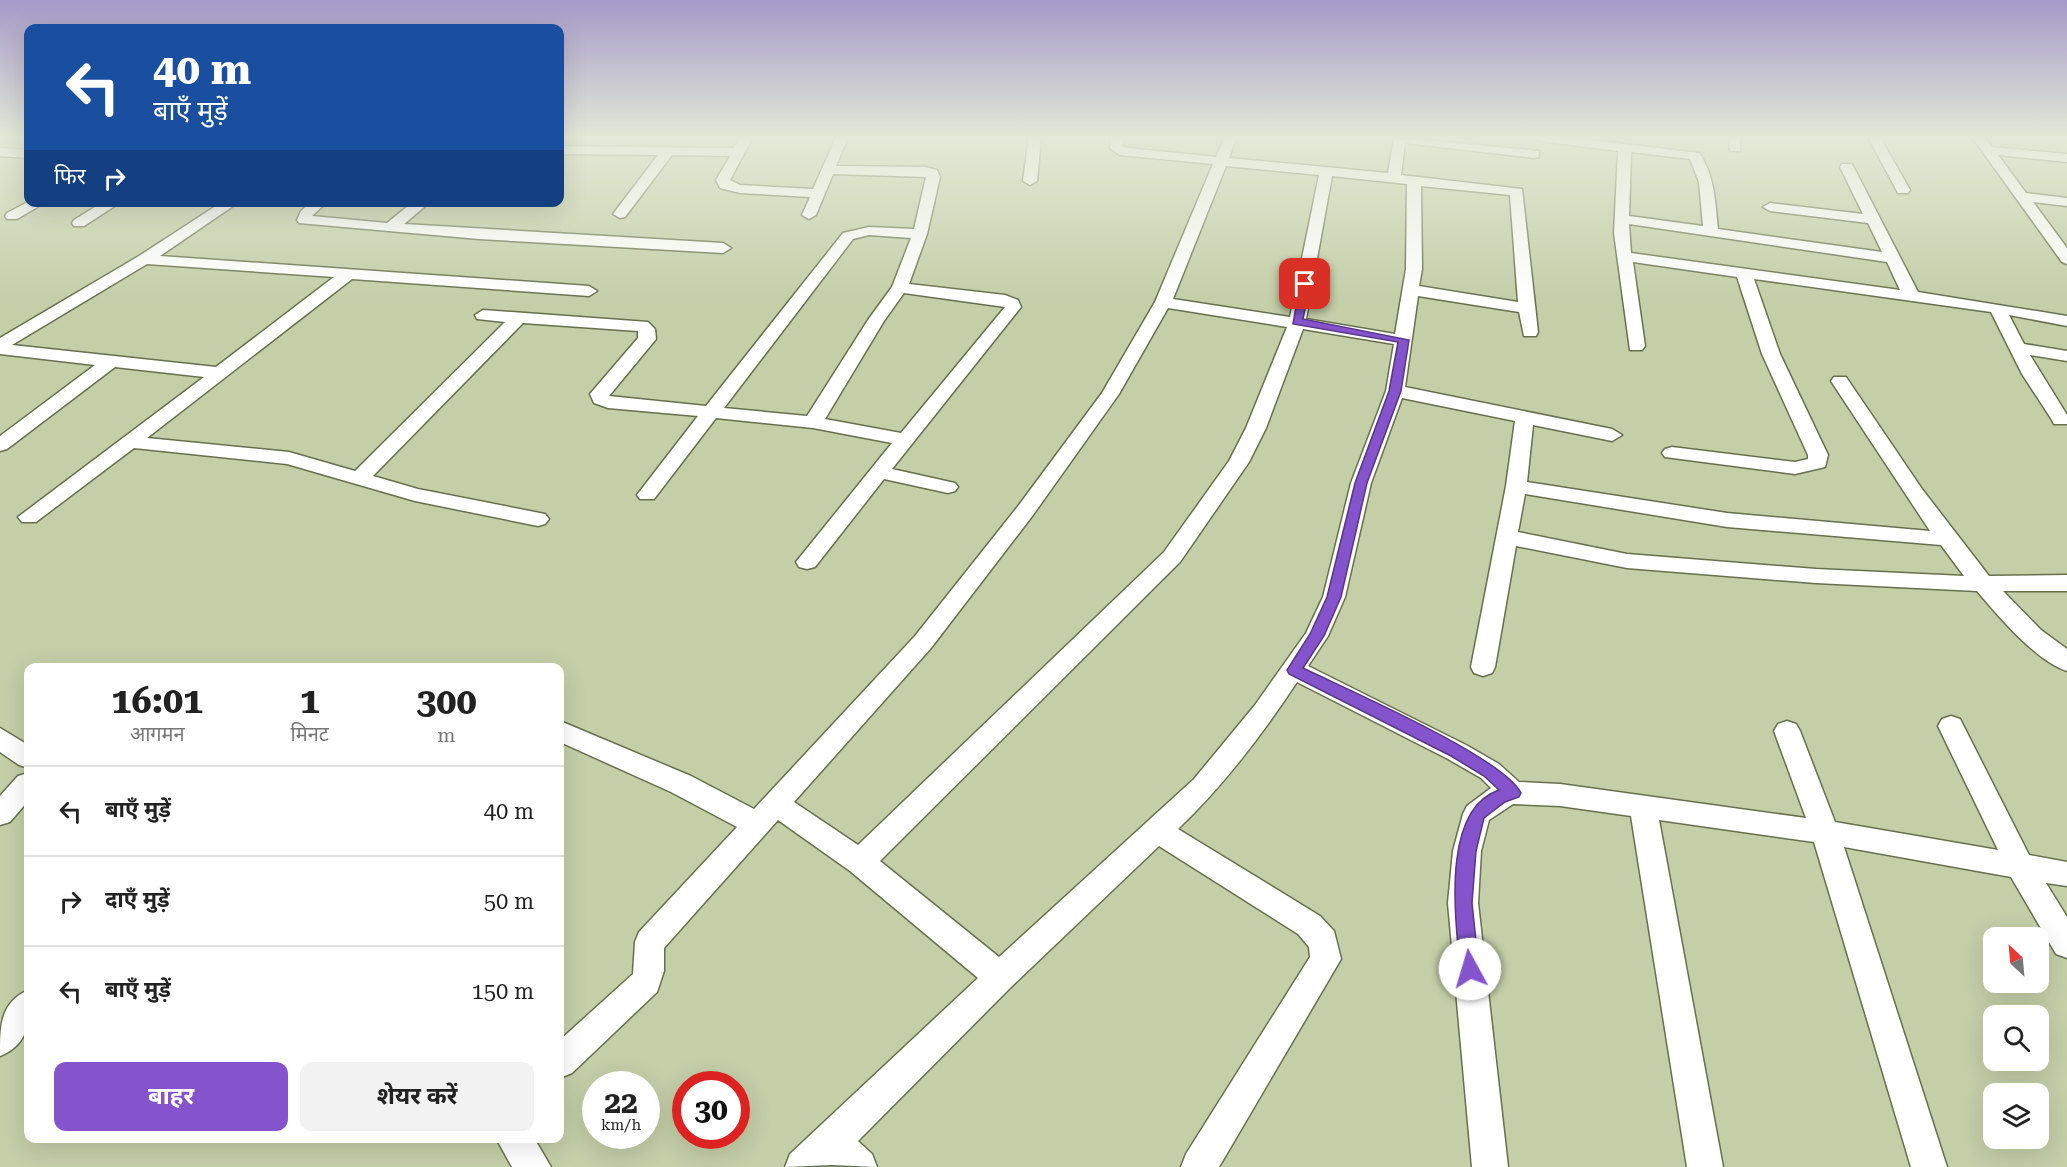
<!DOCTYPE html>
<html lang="hi">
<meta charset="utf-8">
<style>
body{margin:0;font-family:"Roboto Serif","Noto Sans Devanagari",serif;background:#f2f2f2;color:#222;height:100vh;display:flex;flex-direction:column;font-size:22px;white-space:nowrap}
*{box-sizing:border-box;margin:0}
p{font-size:20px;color:#767676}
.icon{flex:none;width:33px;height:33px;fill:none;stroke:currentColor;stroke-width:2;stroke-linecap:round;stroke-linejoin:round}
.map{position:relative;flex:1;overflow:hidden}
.drawer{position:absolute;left:24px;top:663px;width:540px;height:480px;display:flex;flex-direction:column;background:#fff;border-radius:12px;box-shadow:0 6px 24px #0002}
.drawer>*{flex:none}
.guide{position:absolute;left:24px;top:24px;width:540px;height:183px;border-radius:12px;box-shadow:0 6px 24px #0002;background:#1a4fa0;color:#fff;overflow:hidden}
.needle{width:39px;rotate:334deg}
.fabs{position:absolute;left:1983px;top:927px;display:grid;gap:12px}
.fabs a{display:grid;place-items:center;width:66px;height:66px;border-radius:12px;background:#fff;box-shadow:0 6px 24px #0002;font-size:30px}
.speed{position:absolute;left:582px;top:1071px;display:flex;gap:12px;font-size:30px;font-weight:700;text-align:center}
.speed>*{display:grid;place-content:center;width:78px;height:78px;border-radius:50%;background:#fff;box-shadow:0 6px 24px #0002;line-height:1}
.speed small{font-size:15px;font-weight:400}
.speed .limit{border:9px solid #d22;background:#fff;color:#111}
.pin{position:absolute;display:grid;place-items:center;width:51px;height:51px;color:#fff;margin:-26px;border-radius:12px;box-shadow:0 3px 9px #0006}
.me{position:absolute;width:66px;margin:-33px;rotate:354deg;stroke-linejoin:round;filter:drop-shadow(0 0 4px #0008)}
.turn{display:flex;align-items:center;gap:21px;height:126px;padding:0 30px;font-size:27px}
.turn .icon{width:78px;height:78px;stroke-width:2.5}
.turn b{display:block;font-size:42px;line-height:51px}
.then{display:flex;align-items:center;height:57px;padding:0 30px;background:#0003;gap:12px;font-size:22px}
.eta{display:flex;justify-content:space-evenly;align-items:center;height:102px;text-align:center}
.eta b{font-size:36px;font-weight:700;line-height:42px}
.button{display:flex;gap:12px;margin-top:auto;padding:12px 30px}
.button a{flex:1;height:69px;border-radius:12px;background:#8554cc;color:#fff;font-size:24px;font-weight:700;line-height:69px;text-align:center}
.button a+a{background:#f2f2f2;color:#222}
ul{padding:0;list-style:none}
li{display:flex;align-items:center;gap:18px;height:90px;padding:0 30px;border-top:2px solid #e0e0e0}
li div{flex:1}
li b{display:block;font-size:22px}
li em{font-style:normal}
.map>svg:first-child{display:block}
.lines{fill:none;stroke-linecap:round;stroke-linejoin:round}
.street-casing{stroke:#67704c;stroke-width:3}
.street{fill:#fff;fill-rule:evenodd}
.route{fill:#8554cc;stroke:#563785;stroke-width:1.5}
</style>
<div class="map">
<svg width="2067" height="1167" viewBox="0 0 2067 1167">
<rect width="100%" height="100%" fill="#c4cea7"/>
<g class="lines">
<!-- street casing -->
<g class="street-casing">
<path id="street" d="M741,137H753L730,180L740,185L813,189L836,137H848L836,166L926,167L937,170L940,177L927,234L909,284L1005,295L1018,300L1021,307L892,469L955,483L958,487L955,491L948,493L884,479L815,567L807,569L799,567L796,562L892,443L813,428L716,418L654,499H640L637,495L640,491L698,416L608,408L594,403L590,394L638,338V331L523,323L373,476L418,489L545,514L549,519L545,524L538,526L415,501L287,464L134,448L36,522H22L18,517L204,377L115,367L7,449L0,451V436L95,365L0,354V338L139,256L222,202H239L160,256L589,286L597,291L589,296L352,279L147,438L289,452L355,471L505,322L477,319L475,315L483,310L648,322L655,329L656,339L609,396L706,406L843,233L869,227L914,229L926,177L833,174L816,215L809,219L802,215L810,197L740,193L720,188L716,180L730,156L672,155L625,217L620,218L613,214L658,155L565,154L560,151V147L565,146L734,148ZM869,235L911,238L892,287L868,320L807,416L724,408L853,239ZM147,264L334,277L216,367L12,345ZM904,293L1005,307L901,433L825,419L884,321Z
M1029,137H1041L1037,181L1030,185L1023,181Z
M1112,137H1124L1123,146L1128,148L1216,157L1225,137H1235L1236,139L1229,158L1388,173L1394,137L1539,151V157L1534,158L1405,143L1401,175L1522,189L1538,332L1536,336H1524L1519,312L1418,296L1405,387L1612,429L1622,435L1612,441L1533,425L1527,482L1727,513L1930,531L1831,381L1834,377H1846L1922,489L1989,576L2067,575V591H2003L2041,630L2067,649V671C2036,661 1998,616 1977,591L1816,583L1627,568L1516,546L1495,667L1492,673L1483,676L1474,673L1471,667L1506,486L1515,421L1402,398L1371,483L1345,597L1328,636L1308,666L1466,745L1499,764L1519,782L1560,784L1806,818L1774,731L1778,724L1787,721L1796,724L1800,731L1835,822L1998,850L1938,726L1942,719L1951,716L1960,719L2029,855L2067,862V886L2046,883L2067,917V958L2056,954L2011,877L1844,847L1947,1167H1911L1814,842L1659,820L1723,1167H1687L1631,816L1560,806L1513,804L1489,820L1481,851L1478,903L1508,1167H1472L1448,903L1453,851L1463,814L1467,806L1491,788L1481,778L1448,759L1297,682C1262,735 1224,785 1178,829L1320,916L1334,931L1341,959L1219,1167H1181L1186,1154L1310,957L1309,947L1298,934L1159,846L1011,987L858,1141L872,1154L877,1167L832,1165L785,1167L790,1154L978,978L850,871L778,820L664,948V971L657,992L572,1073L560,1078V1040L633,974L635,942L639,932L737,827L671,792L560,742V721L691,776L754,809L915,636L1019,505L1102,393L1155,302L1213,164L1120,155L1110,148ZM1226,166L1319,175L1290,317L1173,299ZM1332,176L1407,184L1406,269L1395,334L1306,319ZM1421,186L1510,195L1518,302L1419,286L1422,269ZM1168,308L1287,327L1246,428L1229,461L1164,552L858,845L794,802L931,648L1033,515L1119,394ZM1303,329L1394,344L1386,391L1351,483L1323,597L1306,633L1255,705L1194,779L999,957L880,861L1180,562L1249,462L1266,428ZM1525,494L1727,527L1941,545L1964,576L1816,569L1627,554L1518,532Z
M1534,137H1567L1699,153C1715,176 1715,202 1718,229L1882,252L1868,223L1770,211L1763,207L1770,203L1863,214L1840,167L1842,164H1852L1918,292L2067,316V326L2009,315L2024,344L2067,351V361L2030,355L2067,415V424H2054L2052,420L2022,374L1991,312L1754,279L1780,354L1828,455L1825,467L1795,474L1665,457L1662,453L1665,449L1672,447L1795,462L1808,459V455L1762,354L1737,277L1633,262L1645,346L1642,350H1630L1614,233L1618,151L1540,141ZM1631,152L1690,159L1699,182L1703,226L1629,216ZM1629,224L1887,262L1900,290L1631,253Z
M1728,137H1740V151H1730Z
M1868,137H1880L1910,190L1908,193H1898Z
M1972,137H1984L1992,147L2067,154V162L1998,155L2026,193L2067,198V206L2033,202L2067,248V264L2062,262Z
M0,148L28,150V158L0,156Z
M28,202H46L17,219H7L5,216L7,213Z
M103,202H121L84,226H74L72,223L74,220Z
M311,202H327L312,216L387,223L413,202H430L404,224L723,243L731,248L723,253L479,239L299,223L297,220L301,211Z
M0,728L28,745V768L19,765L0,752Z
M28,773V801L10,822L0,825V796L18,776Z
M28,990C31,1018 30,1044 0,1056C0,1026 0,1003 28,990Z
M496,1138H534L551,1167H512Z"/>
</g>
<!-- street -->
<use href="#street" class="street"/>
</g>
<!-- sky -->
<linearGradient id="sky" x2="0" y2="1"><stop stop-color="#a49ac8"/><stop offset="0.46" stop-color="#e4e9d7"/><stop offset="1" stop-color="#e4e9d7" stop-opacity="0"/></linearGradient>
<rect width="2067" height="300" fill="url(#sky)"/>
<!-- route -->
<path class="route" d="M1305,281L1310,284L1303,319L1409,340L1401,391L1367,483L1341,597L1324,636L1303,668C1346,689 1503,757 1521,793L1519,797L1505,802L1484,818L1476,851L1472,903L1479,969L1476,975L1470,978L1463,975L1460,969C1456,921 1440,810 1499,790L1484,776L1451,756L1289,674L1287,670L1310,634L1327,597L1355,483L1389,391L1398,342L1293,324L1300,284Z"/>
</svg>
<div class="fabs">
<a><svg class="needle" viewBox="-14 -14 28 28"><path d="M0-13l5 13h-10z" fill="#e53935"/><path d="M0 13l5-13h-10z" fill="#767676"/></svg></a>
<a><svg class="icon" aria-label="search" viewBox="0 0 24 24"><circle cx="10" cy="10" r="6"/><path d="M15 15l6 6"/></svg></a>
<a><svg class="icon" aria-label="layers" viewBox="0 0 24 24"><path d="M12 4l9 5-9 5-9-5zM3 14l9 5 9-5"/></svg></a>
</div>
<div class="speed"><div>22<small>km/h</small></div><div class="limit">30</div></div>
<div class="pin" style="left:1305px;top:284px;background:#d93025"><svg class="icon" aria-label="arrive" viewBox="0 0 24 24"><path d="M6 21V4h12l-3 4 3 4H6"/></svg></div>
<svg class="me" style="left:1470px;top:969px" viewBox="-20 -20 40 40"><circle r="19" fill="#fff"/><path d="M0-13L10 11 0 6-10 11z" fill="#8554cc"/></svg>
<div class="guide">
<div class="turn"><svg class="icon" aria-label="left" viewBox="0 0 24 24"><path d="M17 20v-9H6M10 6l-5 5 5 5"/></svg><div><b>40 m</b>बाएँ मुड़ें</div></div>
<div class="then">फिर<svg class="icon" aria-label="right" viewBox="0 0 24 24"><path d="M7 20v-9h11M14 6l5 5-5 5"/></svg></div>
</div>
<section class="drawer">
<div class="eta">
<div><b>16:01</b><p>आगमन</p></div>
<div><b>1</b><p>मिनट</p></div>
<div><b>300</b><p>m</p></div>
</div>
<ul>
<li><svg class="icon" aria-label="left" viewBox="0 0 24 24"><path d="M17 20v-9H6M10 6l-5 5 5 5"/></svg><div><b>बाएँ मुड़ें</b></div><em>40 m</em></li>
<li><svg class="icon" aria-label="right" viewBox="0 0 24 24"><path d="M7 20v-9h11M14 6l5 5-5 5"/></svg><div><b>दाएँ मुड़ें</b></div><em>50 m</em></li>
<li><svg class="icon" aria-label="left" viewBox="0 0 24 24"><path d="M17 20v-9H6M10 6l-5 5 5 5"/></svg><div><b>बाएँ मुड़ें</b></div><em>150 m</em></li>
</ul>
<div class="button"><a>बाहर</a><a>शेयर करें</a></div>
</section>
</div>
